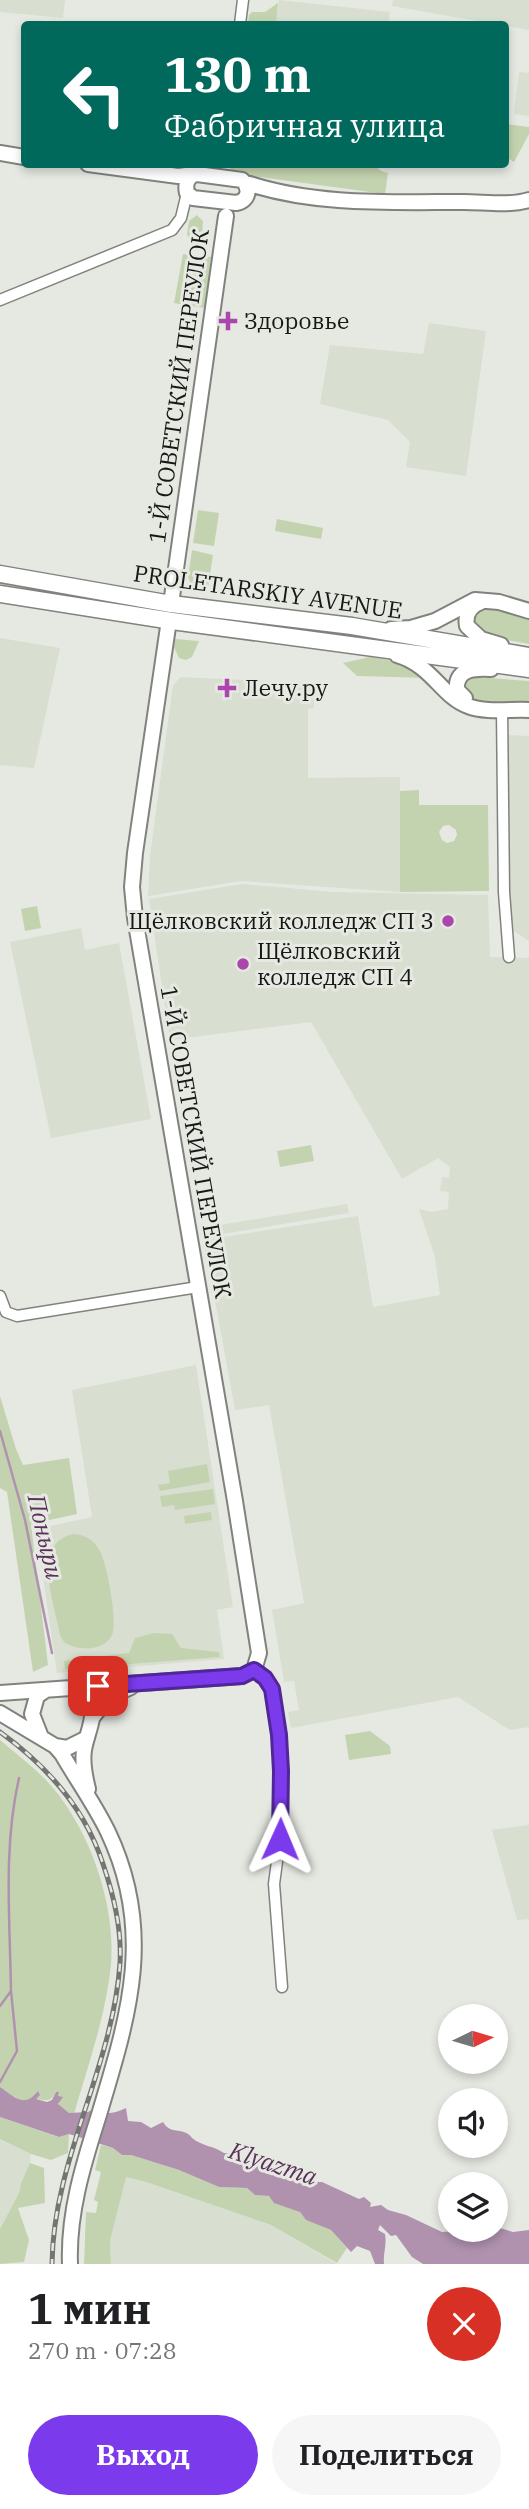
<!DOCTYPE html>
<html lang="ru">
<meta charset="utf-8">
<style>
body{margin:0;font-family:"IBM Plex Serif",serif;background:#f6f6f6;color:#202124;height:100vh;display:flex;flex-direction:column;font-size:26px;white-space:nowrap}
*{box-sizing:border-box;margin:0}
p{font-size:23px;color:#757577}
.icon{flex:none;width:38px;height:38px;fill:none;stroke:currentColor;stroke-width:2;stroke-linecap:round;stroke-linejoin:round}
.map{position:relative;height:2264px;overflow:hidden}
.details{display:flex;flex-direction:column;background:#fff;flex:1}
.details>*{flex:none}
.banner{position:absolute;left:21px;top:21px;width:488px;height:147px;border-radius:7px;box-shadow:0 4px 10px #0003;background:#00695c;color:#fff;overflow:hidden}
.needle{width:46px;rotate:85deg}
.controls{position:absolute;left:438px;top:2004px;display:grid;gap:14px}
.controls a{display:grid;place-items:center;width:70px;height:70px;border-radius:50%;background:#fff;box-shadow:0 4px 10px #0003;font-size:35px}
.pin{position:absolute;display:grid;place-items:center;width:60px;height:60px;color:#fff;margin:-30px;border-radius:14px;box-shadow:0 4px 10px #0006}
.me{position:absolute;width:77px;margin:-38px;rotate:1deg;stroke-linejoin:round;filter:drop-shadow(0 0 5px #0008)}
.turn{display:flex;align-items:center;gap:24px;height:147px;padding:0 28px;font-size:32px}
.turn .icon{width:91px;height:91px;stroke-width:2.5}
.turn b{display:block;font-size:49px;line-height:60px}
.round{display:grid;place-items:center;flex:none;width:74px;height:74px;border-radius:37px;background:#f6f6f6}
.overview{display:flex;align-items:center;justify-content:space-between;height:119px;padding:0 28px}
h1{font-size:42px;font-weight:800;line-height:52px}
.action{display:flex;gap:14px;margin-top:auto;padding:14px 28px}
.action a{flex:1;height:80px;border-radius:42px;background:#7c3aed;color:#fff;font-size:28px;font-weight:800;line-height:80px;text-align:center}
.action a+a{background:#f6f6f6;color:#202124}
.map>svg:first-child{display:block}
.built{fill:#d8ded0}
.green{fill:#c4d3af;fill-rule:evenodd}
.water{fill:#b092af}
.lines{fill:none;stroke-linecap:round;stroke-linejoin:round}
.stream{stroke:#b092af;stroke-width:2.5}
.street-casing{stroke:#80837d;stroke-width:13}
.secondary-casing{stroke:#80837d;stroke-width:18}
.primary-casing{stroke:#80837d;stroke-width:19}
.street{stroke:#fff;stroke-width:10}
.secondary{stroke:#fff;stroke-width:14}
.primary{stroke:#fff;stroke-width:16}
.rail-casing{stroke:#737571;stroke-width:5}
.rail{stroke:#e6e9e2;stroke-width:2.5;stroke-dasharray:8;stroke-linecap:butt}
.route-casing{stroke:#51269a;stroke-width:18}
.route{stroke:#7c3aed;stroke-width:12}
.poi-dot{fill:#aa46ac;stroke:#e6e9e2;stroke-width:2.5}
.labels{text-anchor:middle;stroke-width:6;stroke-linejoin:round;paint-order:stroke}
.poi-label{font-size:23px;fill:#171816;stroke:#e6e9e2;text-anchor:start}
.street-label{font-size:23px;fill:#171816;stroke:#e6e9e2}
.water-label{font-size:24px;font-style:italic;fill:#59315a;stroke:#e6e9e2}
</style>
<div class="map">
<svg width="529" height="2264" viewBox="0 0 529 2264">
<rect width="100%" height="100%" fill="#e6e9e2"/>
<!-- built -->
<path class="built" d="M0,0H65L63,18L0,12Z
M279,0L390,12L388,24H276Z
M393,0H529V30L392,6Z
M519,72L529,73V116L514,114Z
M429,323L486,331L466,476L406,467L410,442L388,420L320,404L330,345L423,354Z
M0,638L60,648L34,768L0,765Z
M181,677L314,683V708L308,709V778L400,777V892L241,881L148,896L150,856L173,685Z
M506,735L529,736V941L509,928Z
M242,884L334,892L488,895L490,957L529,958V1727L510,1730L458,1697L291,1728L288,1712L299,1710L294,1681L284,1682L272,1610L304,1603L269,1405L235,1410L204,1240L358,1216L373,1307L440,1295L435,1257L419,1209L432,1212L448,1209L449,1192L440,1191L442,1177L449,1178L450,1167L438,1158L402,1179L311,1022L170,1040L149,899Z
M81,928L85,950L119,943L151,1119L51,1138L10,942Z
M347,1204L349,1213L210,1236L208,1227Z
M196,1365L233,1607L217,1610L224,1659L57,1673L36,1529L92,1517L72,1390Z
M529,1825V1919L517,1920L492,1830Z
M0,2139L31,2154L30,2163L21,2183L19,2193L0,2229Z
M125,2177L146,2182L271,2225L337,2264H111L110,2241Z"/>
<!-- green -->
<path class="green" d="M278,3L276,24L248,23L249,15L252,12H265Z
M506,124L529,127V134L514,162L506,157Z
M231,164L375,165L381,171L388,173L385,194L230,173Z
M197,215L203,221L202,237L197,242H193L187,235L189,221Z
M183,254L211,257L205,308L174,303Z
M198,510L219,513L214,546L193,543Z
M277,519L323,528L321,539L275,531Z
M192,550L213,555L208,588L192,587L188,577Z
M484,606L529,617V644C511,640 482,639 473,622L476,612Z
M245,623L282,625L469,651L468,654Z
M175,639L199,641L192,657L186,660L179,658L174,647Z
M370,657L406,663L430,678L357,676L343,663Z
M476,677L529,681V703C513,703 471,707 464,690L467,681Z
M419,790V805H488L489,891L400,892V791ZM449,825L456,830L457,835L454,841L447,843L442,840L439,832L443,826Z
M37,906L41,928L25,931L21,909Z
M311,1145L314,1161L280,1167L277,1151Z
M0,1396L16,1449L23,1465L69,1458L77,1514L31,1524L48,1665L33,1672L7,1492L0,1488Z
M207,1464L210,1482L160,1491L158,1485L170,1483L168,1471Z
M213,1489L215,1504L175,1510L174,1505L162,1507L160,1496Z
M211,1512L212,1520L185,1524L184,1516Z
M74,1534C86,1535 94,1540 100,1551C107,1564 118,1622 112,1635C104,1652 77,1651 64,1642L60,1635C55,1605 30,1542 74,1534Z
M154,1633L172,1634L181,1648L219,1652L220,1657L65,1669L64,1661L129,1653L135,1638Z
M370,1731L390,1746L391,1754L349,1760L345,1735Z
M0,1740C15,1753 31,1765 44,1778C88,1823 116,1902 111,1964C106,2016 88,2065 74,2114L69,2113L59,2106V2097L56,2092C50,2103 47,2100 35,2099L38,2092C22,2110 13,2095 0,2087Z
M0,2117L58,2137L69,2134L68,2153L51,2160L31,2154L0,2139Z
M101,2145L113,2148L122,2155H131L179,2170L219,2187L247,2188L255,2195L269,2196L300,2212L306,2220L331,2230L347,2248L337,2263L271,2225L146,2182L126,2177L110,2241L111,2264H84L86,2212L96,2213L98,2202L94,2200L101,2172L95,2170Z
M30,2163L44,2168L45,2203L18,2208L29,2240L24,2262L0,2264V2229L19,2193L21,2183Z"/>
<!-- water -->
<path class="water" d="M0,2087C13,2095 23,2110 38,2091L40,2095L36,2099L47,2102L52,2100L56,2092H59L58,2096L63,2097L58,2104L69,2113L88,2112L95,2108C108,2116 115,2113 126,2108L128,2121L141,2122L151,2128L163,2122C170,2134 179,2128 188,2134C190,2135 191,2137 192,2138C202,2146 214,2146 224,2153L239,2154C246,2163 298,2178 310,2176L313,2182H322L359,2199L364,2197L371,2203L370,2207L381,2205L388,2210L406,2215L442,2232L500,2228L513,2232L529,2230V2264H423L412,2257L396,2235L391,2236L380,2225L378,2230L385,2234C387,2245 383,2253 384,2264H375L370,2251L357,2246L351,2252L331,2230L306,2220L300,2212L274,2203L269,2196L255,2195L247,2188L219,2187L179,2170L131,2155H122L113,2148L69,2134L59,2137L0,2117Z"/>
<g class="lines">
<!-- stream -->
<path class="stream" d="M0,1431L25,1520L52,1653
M0,2006L11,1991C10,1920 3,1848 19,1778
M0,2082L17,2051L11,1991"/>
<!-- street casing -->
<g class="street-casing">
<path id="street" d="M240,24L243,0
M0,300L172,230L181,218L187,193
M502,709L504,892L509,957
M0,1296L6,1312L17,1316L198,1287
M254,1670L266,1678L272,1689L279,1735L281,1771L280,1839L274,1884L282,1987"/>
</g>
<!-- secondary casing -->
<g class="secondary-casing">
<path id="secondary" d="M0,153L24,157
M88,164L178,176L195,174
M197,174L242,180C251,188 249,201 236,203L193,198L187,193C185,184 187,176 197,174Z
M244,182C312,206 393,202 464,202C484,202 510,206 529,200
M481,602C469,606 465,615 467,626L481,639L501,645
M171,604L226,216
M391,629L411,628L435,621L475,600L499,602L529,611
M397,655C432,665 442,697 468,706C486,713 510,709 529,710
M465,698L457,690C455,669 474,668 491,669
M73,1688C106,1701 88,1726 84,1750C82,1763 85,1777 88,1789
M0,1693L242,1676L254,1670L259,1653L235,1501L135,918L132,887L135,853L169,620
M0,1713L55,1746L67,1748L87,1738
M92,1718C103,1703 114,1694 131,1687
M41,1737L32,1714L37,1696L46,1690
M55,1746L62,1754C77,1780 95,1805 108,1832C156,1933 128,2018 98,2118C83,2165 68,2214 70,2264"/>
</g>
<!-- primary casing -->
<g class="primary-casing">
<path id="primary" d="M0,574L171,604L352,626L529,656
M0,594L172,621L529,669"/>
</g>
<!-- street -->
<use href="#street" class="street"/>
<!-- secondary -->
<use href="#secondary" class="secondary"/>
<!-- primary -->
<use href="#primary" class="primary"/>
<!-- rail casing -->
<g class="rail-casing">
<path id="rail" d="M0,1732C47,1766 85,1808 103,1864C114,1896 122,1930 120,1963C113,2067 53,2160 52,2264"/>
</g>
<!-- rail -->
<use href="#rail" class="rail"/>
</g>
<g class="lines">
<!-- route casing -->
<g class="route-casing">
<path id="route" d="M98,1686L242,1676L254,1670L265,1678L272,1689L279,1735L281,1771L280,1839"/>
</g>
<!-- route -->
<use href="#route" class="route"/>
</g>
<!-- markers -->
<g class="poi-dot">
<path d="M224.5 310.5h7v7h7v7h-7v7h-7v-7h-7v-7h7z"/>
<path d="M223.5 677.5h7v7h7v7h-7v7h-7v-7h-7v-7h7z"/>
<circle cx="448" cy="921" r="7"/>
<circle cx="243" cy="964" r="7"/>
</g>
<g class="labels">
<!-- poi labels -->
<g class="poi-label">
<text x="244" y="329">Здоровье</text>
<text x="243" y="696">Лечу.ру</text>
<text x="434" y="929" text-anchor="end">Щёлковский колледж СП 3</text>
<text x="257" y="959">Щёлковский<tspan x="257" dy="26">колледж СП 4</tspan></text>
</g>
<!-- street labels -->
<g class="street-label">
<text transform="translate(179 386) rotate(-82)" y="8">1-Й СОВЕТСКИЙ ПЕРЕУЛОК</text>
<text transform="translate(268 592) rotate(8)" y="8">PROLETARSKIY AVENUE</text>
<text transform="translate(196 1142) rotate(80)" y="8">1-Й СОВЕТСКИЙ ПЕРЕУЛОК</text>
</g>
<!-- water labels -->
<g class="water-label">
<text transform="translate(45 1537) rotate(77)" y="8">Поныри</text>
<text transform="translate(273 2164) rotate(18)" y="8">Klyazma</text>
</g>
</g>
</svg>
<div class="controls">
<a><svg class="needle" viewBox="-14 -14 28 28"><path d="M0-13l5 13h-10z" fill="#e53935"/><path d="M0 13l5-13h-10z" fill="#757577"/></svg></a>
<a><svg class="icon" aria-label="sound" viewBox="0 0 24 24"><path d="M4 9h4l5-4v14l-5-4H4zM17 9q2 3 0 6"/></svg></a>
<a><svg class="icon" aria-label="layers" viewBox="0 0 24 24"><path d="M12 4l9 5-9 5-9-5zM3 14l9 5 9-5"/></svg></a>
</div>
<div class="pin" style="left:98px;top:1686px;background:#d93025"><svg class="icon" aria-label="arrive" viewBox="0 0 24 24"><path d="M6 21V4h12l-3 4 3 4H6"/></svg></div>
<svg class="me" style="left:280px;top:1839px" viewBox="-20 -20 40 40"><path d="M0-17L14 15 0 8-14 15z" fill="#7c3aed" stroke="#fff" stroke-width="4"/></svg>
<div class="banner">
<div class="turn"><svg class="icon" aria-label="left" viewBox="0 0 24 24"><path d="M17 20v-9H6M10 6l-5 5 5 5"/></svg><div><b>130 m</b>Фабричная улица</div></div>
</div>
</div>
<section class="details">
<div class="overview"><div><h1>1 мин</h1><p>270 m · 07:28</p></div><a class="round" style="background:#d93025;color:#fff"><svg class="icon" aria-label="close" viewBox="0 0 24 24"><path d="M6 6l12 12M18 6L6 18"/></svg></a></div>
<div class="action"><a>Выход</a><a>Поделиться</a></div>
</section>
